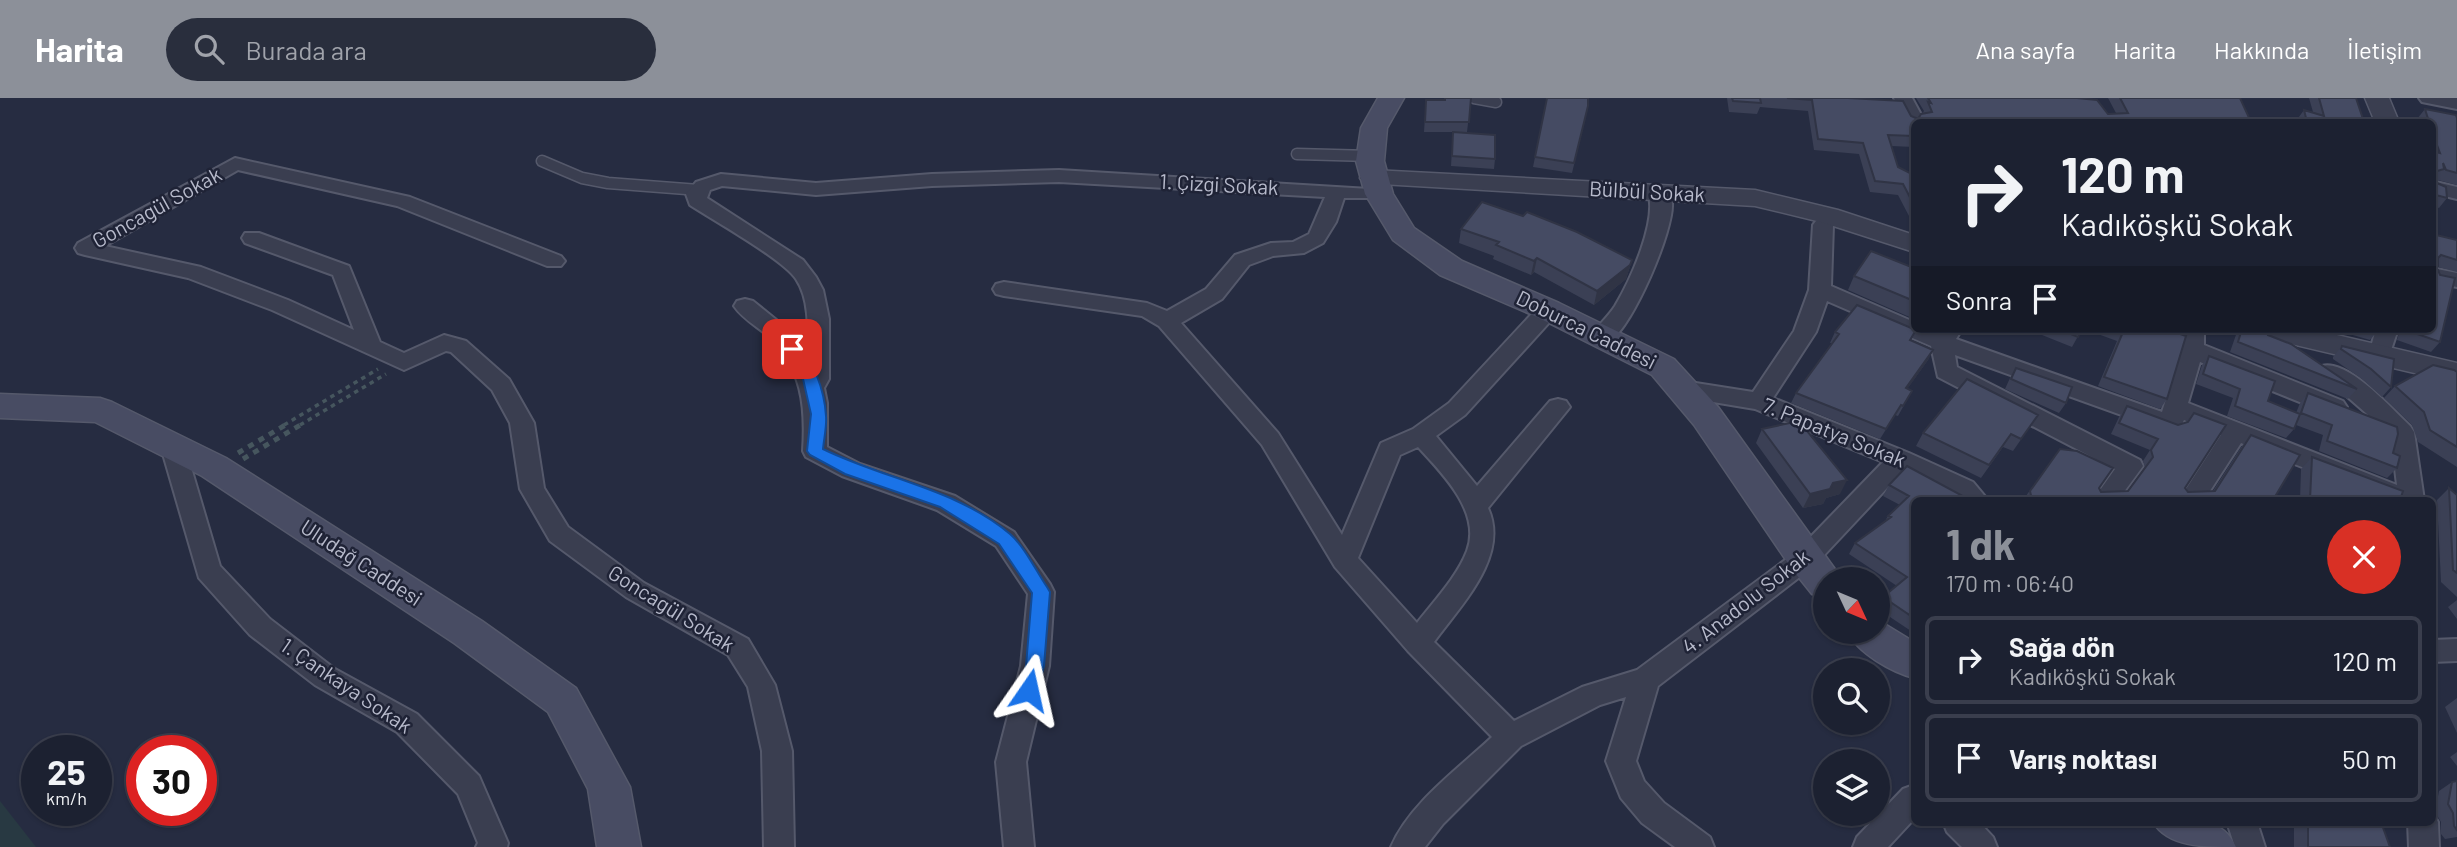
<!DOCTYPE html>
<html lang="tr">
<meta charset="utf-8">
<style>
body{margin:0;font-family:Barlow,sans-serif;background:#292e3d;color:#f1f3f6;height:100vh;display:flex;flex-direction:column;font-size:26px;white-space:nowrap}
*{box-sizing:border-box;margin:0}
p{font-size:23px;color:#a0a3ab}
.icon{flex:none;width:38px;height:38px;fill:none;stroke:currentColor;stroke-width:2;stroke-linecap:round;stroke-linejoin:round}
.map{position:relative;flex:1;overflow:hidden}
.sheet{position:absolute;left:1911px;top:399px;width:525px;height:329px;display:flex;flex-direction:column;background:#1c2131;border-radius:10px;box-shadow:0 2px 5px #0004,0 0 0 2px #3a3e4d}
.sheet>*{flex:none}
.hud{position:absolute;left:1911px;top:21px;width:525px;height:214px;border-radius:10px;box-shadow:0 2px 5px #0004,0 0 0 2px #3a3e4d;background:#1c2131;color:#f1f3f6;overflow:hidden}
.needle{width:46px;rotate:134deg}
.fabs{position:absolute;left:1813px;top:469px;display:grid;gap:14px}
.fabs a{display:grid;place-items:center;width:77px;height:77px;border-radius:50%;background:#1c2131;box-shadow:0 2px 5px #0004,0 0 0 2px #3a3e4d;font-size:35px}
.speed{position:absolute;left:21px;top:637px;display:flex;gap:14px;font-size:35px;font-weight:700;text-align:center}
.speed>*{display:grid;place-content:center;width:91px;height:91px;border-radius:50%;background:#1c2131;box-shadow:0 2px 5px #0004,0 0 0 2px #3a3e4d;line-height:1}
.speed small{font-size:18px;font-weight:400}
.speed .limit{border:10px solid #d22;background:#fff;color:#111}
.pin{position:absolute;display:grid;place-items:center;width:60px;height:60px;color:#fff;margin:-30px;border-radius:14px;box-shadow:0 4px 10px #0006}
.me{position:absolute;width:77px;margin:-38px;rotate:11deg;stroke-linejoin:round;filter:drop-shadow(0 0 5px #0008)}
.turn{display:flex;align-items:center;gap:24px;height:147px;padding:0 35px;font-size:32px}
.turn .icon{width:91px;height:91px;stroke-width:2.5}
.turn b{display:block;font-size:49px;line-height:60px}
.then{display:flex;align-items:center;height:66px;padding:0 35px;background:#0003;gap:14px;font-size:26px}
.round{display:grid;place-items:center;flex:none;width:74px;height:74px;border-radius:37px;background:#292e3d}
.overview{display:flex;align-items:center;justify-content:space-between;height:119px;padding:0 35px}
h1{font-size:42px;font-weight:700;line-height:52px;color:#8c9099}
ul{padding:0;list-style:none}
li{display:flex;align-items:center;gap:21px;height:88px;margin:0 14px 10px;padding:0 21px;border:4px solid #3a3e4d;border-radius:10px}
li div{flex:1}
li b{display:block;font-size:26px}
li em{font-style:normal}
header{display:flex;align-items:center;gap:42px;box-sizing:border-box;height:98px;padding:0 35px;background:#8c9099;color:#fff}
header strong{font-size:33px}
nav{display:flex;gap:38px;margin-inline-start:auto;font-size:24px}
.search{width:490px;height:63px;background:#292e3d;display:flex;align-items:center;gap:18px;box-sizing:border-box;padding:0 24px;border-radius:38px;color:#a0a3ab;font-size:26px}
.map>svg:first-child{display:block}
.green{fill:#283942}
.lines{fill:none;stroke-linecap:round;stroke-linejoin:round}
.service-casing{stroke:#55596b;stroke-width:13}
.minor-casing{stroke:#55596b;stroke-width:4}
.tertiary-casing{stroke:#55596b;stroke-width:3}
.secondary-casing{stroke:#55596b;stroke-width:3}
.path-far1{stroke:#46565e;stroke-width:3.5;stroke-dasharray:4.5 4.5;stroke-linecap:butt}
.path{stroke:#46565e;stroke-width:5;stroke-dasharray:6 6;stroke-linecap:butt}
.service{stroke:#3a3e50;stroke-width:10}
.minor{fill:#3a3e50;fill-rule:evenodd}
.tertiary{fill:#3a3e50;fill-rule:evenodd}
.secondary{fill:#484c63;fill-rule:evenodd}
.wall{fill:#3b4055}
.shaded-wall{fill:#303445}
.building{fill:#454b63;stroke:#303445;stroke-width:2}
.route{fill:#1a73e8;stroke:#114b97;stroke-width:2}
.labels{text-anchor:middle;stroke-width:5;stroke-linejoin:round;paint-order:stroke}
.street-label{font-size:21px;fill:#b7bacb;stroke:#1f2336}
</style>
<header>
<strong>Harita</strong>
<div class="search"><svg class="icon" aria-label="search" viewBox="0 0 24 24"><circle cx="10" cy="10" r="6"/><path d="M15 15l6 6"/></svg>Burada ara</div>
<nav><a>Ana sayfa</a><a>Harita</a><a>Hakkında</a><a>İletişim</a></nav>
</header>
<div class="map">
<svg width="2457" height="749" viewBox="0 0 2457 749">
<rect width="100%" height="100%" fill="#262c41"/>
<!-- green -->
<path class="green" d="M0,703L36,749H0Z"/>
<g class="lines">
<!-- service casing -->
<g class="service-casing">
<path id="service" d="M1474,0L1496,4
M1297,56L1371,58
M542,63L582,80L608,85L699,92"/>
</g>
<!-- minor casing -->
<g class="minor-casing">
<path id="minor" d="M1894,0H1912L1925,24H1914V29L1909,28Z
M2419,0H2457V11L2422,4Z
M235,60L410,99L561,158L565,163L561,168H547L397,108L238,72L105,148L201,169L288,202L354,232L333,177L245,145L242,140L245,135H259L349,168L380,244L404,255L444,237L466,243L509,281L534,325L544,390L568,429L644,485L748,541L775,587L792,653L794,749H764L762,653L748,589L728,557L626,499L550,443L520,391L510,325L492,292L451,254L446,253L404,272L272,212L188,180L85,157L78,155L75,150L78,145Z
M1059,72L1386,92L1389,96L1386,100H1344L1336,124L1323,145L1304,155L1273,158L1249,167L1222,201L1181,225L1278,335L1342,437L1381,345L1413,331L1449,305L1540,207L1548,205L1556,207L1559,212L1556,217L1465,317L1436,338L1477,388L1550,303L1558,301L1566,303L1570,309L1488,410C1510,458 1461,507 1434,544L1514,623L1582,589L1637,572L1796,454L1883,364L1755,311L1683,299L1675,297L1671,291L1675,285L1683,283L1753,294L1794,233L1809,192L1813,127L1816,123H1830L1833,127L1831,188L1914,224V231L1938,234L1939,231H1962L1956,241L2162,314L2182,251V231H2204V247L2343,303L2347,309L2343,315L2335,317L2327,315L2200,264L2188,305L2397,387L2391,337L2319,274L2322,268C2348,261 2392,311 2410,328L2414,334L2424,402H2386L2241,345L2204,402H2179L2221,337L2184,322L2179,332L2171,335L2163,332L1955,257L1957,269L2140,362L2143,368L2118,402H2093L2115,371L1938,279L1931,248L1827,203L1816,234L1773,300L1909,355L1973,384L1988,402H1961L1903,373L1814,468L1658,588L1636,663L1644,683L1664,705L1710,739L1714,749H1675L1642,725L1621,700L1606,663L1626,599L1600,607L1521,648L1443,726L1425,749H1391C1410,705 1458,671 1492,639L1408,553L1335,469L1262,347L1159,228L1142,218L1004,198L996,196L993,191L996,186L1004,184L1147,205L1167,213L1206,191L1235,157L1271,145L1293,144L1309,136L1325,99L1059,84L932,88L816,97L722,88L710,92L707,100L803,162L816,179L823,192L829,221V281L824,290L827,305V349L860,366L955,398L1014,434L1050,486L1054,494L1049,568L1026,664L1034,749H1004L996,664L1021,568L1028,496L996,448L937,412L842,378L806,359L803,353C806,307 802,270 767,237C756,228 742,220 734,208L737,203L745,201L753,203L790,233L807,255C808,231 810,202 796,181C784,162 713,122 690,107L686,96L696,84L721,76L816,85L932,76ZM1418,349C1441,374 1482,414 1467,453C1457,479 1434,503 1417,525L1358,460L1400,357Z
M2432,83L2457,89V101L2432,95Z
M1658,88L1665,90C1668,94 1672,100 1672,105C1674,132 1633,228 1610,243C1605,246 1599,245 1594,243L1591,238C1598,227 1608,219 1615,208C1630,183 1658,122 1648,94L1651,90Z
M2432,170L2457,175V189L2432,184Z
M2376,231H2398L2388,261L2380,264L2372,261L2369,256Z
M173,340L182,343L185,349L220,468L270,521L335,571L417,616L479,678L508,745L507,749H476L478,745L458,696L397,634L315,587L250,537L199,480L161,349L164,343Z
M2457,541V563L2432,564V542Z
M1914,687V721L1888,749H1853L1857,739L1903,691Z
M2432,714L2438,724L2439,749H2409L2408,724H2432Z
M1943,724H1979L1993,739L1997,749H1962L1947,734Z
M2227,724H2257L2265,749H2235Z"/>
</g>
<!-- tertiary casing -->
<g class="tertiary-casing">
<path id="tertiary" d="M2365,0H2389L2399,24H2375Z
M1373,72L1755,92L1838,112L1914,137V154L1821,124L1755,108L1364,85L1360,80L1364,75Z
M2256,231H2311L2457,265V285L2270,241L2260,238Z"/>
</g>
<!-- secondary casing -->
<g class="secondary-casing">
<path id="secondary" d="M1378,0H1404L1387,30L1384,63L1393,96L1414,130L1462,163L1559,205L1674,261L1718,309L1842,481H1825V500L1812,496L1792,471L1694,327L1652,277L1537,219L1440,177L1393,142L1365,96L1356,63L1361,30Z
M0,296L100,300L112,304L226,360L482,523L576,590L630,689L641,749H597L588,691L548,614L454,545L202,378L95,324L0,320Z
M1878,522L1914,544V580C1892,574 1857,555 1848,534H1878Z
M2153,724C2186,724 2220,714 2236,749C2204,749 2168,749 2153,724Z"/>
</g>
<!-- path-far1 -->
<path class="path-far1" d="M284,327L378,271
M300,327L386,276"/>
<!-- path -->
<path class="path" d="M238,355L287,326
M243,361L302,326"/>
<!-- service -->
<use href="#service" class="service"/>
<!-- minor -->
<use href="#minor" class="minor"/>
<!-- tertiary -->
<use href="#tertiary" class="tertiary"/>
<!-- secondary -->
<use href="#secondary" class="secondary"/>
</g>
<!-- wall -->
<path class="wall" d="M1471,0L1467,34H1454L1495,61L1494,71L1451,68L1453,34H1424L1426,2Z
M1547,0L1586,18L1572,75L1533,69Z
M1727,0H1848L1918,21L1924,13L1916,0H2077L2108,16L2116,15L2108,0H2240L2251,24H1914V49L1891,48L1898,69L1914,77V118H1909L1898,97L1870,94L1859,56L1814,52L1808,13L1760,9L1757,16L1729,14Z
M2309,0H2356L2362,24H2297L2296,23L2304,12L2313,14Z
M2425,11L2457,20V87L2438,82L2437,85L2447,100L2439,110L2432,108V24H2418L2417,21Z
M1461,131L1632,162L1626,181L1594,207L1534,174L1531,177L1493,161L1494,158L1459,145Z
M2432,136L2457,142V174L2438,169L2436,171L2440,244L2431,254L2397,242L2400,231H2432Z
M1914,170V221L1848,192L1854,178Z
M2046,231H2082L2072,249L2042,237Z
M2084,231H2166L2167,301L2160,311L2098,288L2117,243Z
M2238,231H2269L2268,237L2357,291L2348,301L2230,254Z
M2332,231H2379L2370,242Z
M1835,234L1910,242L1933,252L1928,262L1907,291L1912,293L1898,318L1895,317L1880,341L1791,305L1796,295L1832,245H1830Z
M2342,248L2394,261L2391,289L2382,299L2362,281L2333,261V259Z
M2209,258L2268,303L2296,315L2300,305L2308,295L2393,355L2397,370L2387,380L2319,353L2323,337L2296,327L2294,331L2286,340L2227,318L2233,300L2196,286L2202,267Z
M2016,270L2066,305L2059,315L2005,291L2010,280Z
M2457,274V369L2418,344L2412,327L2384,300L2395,288Z
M2127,308L2178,327L2186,324L2194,315L2185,390L2188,394L2213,393L2242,348L2251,337L2273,402H2023L2060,351L2099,390L2101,394L2128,393L2145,370L2143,363L2150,352L2111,336L2119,319Z
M2038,317L2013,353L2003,349L1981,380L1916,348L1923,335Z
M1762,331L1840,396L1826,400L1823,406L1803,410L1756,345Z
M2312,359L2400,402H2300L2301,371Z
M1907,368L1914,402V529L1911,533L1878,511V508L1883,499L1897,488L1849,456L1855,445L1885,423L1888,418L1900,407L1883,398L1889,387Z
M2449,390L2457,397V499L2441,484L2437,402Z
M2457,502V521L2448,509Z
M2457,600V635L2445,609Z
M2457,654V668L2450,659Z
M2457,683V739L2445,741L2441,736V724L2435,714L2439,693L2452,684Z
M2294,724H2381L2390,749H2294Z"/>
<!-- shaded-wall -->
<path class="shaded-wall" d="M1537,160L1534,174L1531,177L1534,163Z
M1632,162L1626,181L1594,207L1597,193Z
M1933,252L1928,262L1901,300L1906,290Z
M1847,382L1840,396L1826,400L1823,406L1803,410L1810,396L1833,385Z"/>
<!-- building -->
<path class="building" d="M1445,0H1471L1469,24H1425L1426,2H1445Z
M1547,0H1588V8L1574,65L1535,59Z
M1732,0H1760L1761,5L1733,3Z
M1787,0H1848L1903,3L1911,18L1918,21L1921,16L1932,14L1928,4L1931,5L1928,0H2077L2097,2L2108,16L2128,15L2120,0H2240L2251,24H1914V38L1888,37L1898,69L1914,77V107L1903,86L1875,83L1863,45L1818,41L1812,2Z
M2319,0H2356L2363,21L2362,24H2307L2304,12L2324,18Z
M2425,11L2456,17L2457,20V75L2446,72L2443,65L2444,71L2437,73V85L2446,89L2447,100L2432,96V53L2440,55L2432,34V24H2429Z
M1453,34L1495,37V61L1452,58Z
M1482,104L1523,118L1527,114L1577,134L1632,162L1630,167L1597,193L1537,160L1534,163L1496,147L1499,144L1461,131Z
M2432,136L2457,142V162L2441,157L2438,160V169L2432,144Z
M1871,153L1914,170V203L1854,178Z
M2432,170L2438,172L2440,177L2455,180L2440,244L2406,232L2432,231Z
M1857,207L1916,232L1910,242L1933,252L1906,290L1912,293L1903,308L1901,307L1886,331L1796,295L1839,236L1835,234Z
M2059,231H2082L2078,239Z
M2116,231H2166L2186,238L2167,301L2104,279L2123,234Z
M2242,231H2269L2268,237L2291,246L2357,291L2238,244Z
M2342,248L2394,261L2391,289L2371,271L2341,251Z
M2209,258L2275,283L2268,303L2300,316L2294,331L2235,308L2240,291L2203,276Z
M2433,267L2454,272L2457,274V349L2430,332L2424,314L2395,288Z
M2016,270L2072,289L2066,305L2011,281Z
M1967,281L2038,317L2021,341L2011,336L1989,367L1923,335Z
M2308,295L2397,329L2398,336L2393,355L2400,358L2397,370L2327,343L2332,327L2301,315Z
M2127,308L2178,327L2188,324L2194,315L2226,327L2185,390L2188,394L2215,393L2251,337L2300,357L2273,402H2032L2030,393L2060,351L2077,353L2113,370L2099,390L2101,394L2128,393L2153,359L2151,352L2158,341L2119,325Z
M1799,323L1847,382L1833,385L1830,391L1810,396L1762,331Z
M2312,359L2403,393L2400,402H2310Z
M1907,368L1961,397L1957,402H1914V520L1883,499L1907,479L1855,445L1891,419L1888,418L1909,398L1889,387Z
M2449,390L2457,397V475L2453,472Z
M2457,683V732L2454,728L2453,715L2448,706L2452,684Z
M2308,724H2381L2390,749H2308Z"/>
<!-- route -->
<path class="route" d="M792,246C813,252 825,298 826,318C827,328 824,340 823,351C884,381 957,391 1010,436C1025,449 1036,473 1047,489L1050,494L1044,568L1036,597L1029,600L1023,597L1020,592L1026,568L1032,495L999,446L940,409L845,376L810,357L807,353L811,316L801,272L785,251Z"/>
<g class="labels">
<!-- street labels -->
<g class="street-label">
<text transform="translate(1219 87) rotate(3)" y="7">1. Çizgi Sokak</text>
<text transform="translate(1647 94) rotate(3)" y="7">Bülbül Sokak</text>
<text transform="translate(157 110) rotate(-29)" y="7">Goncagül Sokak</text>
<text transform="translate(1586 232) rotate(26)" y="7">Doburca Caddesi</text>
<text transform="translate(1834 335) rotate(22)" y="7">7. Papatya Sokak</text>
<text transform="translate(361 465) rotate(33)" y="7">Uludağ Caddesi</text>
<text transform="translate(1746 504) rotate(-38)" y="7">4. Anadolu Sokak</text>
<text transform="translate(671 511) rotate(32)" y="7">Goncagül Sokak</text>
<text transform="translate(346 588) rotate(34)" y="7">1. Çankaya Sokak</text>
</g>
</g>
</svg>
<div class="fabs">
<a><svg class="needle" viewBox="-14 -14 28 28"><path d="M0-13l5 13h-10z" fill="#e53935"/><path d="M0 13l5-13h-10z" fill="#a0a3ab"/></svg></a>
<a><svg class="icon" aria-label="search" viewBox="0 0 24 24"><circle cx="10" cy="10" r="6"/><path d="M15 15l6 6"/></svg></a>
<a><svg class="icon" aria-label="layers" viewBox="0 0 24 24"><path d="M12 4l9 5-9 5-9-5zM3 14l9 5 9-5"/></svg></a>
</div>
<div class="speed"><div>25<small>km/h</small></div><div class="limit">30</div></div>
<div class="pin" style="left:792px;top:251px;background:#d93025"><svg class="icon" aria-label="arrive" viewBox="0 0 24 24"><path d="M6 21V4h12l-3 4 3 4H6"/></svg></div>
<svg class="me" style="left:1029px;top:592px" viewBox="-20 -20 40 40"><path d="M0-17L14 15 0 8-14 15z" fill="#1a73e8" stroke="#fff" stroke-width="4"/></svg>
<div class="hud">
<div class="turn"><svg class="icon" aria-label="right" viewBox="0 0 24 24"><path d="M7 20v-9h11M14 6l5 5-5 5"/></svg><div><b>120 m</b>Kadıköşkü Sokak</div></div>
<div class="then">Sonra<svg class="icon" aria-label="arrive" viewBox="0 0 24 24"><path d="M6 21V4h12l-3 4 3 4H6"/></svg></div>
</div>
<section class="sheet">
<div class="overview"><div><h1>1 dk</h1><p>170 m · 06:40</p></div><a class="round" style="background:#d93025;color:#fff"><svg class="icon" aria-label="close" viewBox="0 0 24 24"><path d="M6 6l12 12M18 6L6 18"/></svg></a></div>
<ul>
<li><svg class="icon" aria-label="right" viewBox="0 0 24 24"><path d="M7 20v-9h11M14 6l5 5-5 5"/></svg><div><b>Sağa dön</b><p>Kadıköşkü Sokak</p></div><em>120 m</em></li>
<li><svg class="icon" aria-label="arrive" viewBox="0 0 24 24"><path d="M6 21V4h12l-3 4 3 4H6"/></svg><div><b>Varış noktası</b></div><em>50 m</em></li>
</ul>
</section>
</div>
